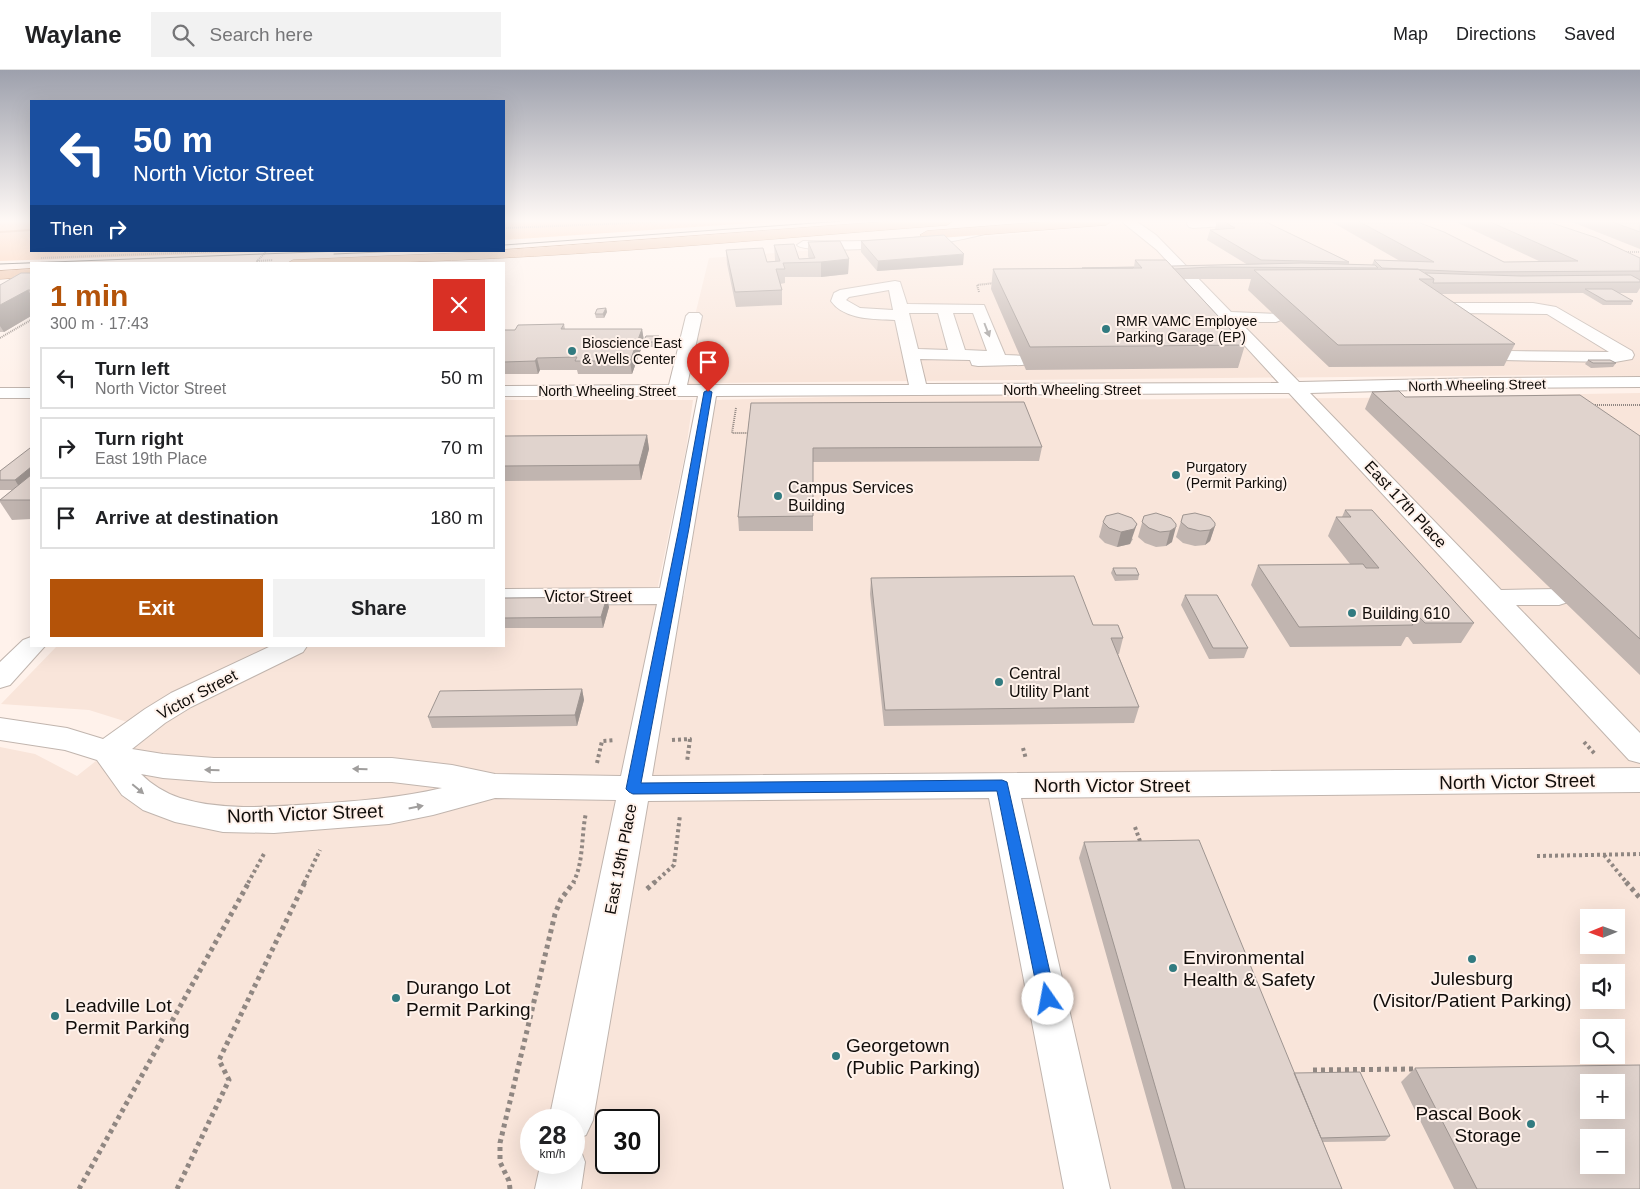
<!DOCTYPE html>
<meta charset="utf-8">
<style>
body{margin:0;font-family:Helvetica,sans-serif;background:#f2f2f2;color:#202124;height:100vh;display:flex;flex-direction:column;font-size:19px;white-space:nowrap}
*{box-sizing:border-box;margin:0}
p{font-size:16px;color:#757577}
.icon{flex:none;width:28px;height:28px;fill:none;stroke:currentColor;stroke-width:2;stroke-linecap:round;stroke-linejoin:round}
.map{position:relative;flex:1;overflow:hidden}
.sheet{position:absolute;left:30px;top:192px;width:475px;height:385px;display:flex;flex-direction:column;background:#fff;border-radius:0px;box-shadow:0 5px 20px #0002}
.sheet>*{flex:none}
.top-card{position:absolute;left:30px;top:30px;width:475px;height:152px;border-radius:0px;box-shadow:0 5px 20px #0002;background:#1a4fa0;color:#fff;overflow:hidden}
.needle{width:32px;rotate:269deg}
.tools{position:absolute;left:1580px;top:839px;display:grid;gap:10px}
.tools a{display:grid;place-items:center;width:45px;height:45px;border-radius:0px;background:#fff;box-shadow:0 5px 20px #0002;font-size:25px}
.speed{position:absolute;left:520px;top:1039px;display:flex;gap:10px;font-size:25px;font-weight:700;text-align:center}
.speed>*{display:grid;place-content:center;width:65px;height:65px;border-radius:50%;background:#fff;box-shadow:0 5px 20px #0002;line-height:1}
.speed small{font-size:12px;font-weight:400}
.speed .limit{border:2px solid #111;border-radius:8px;background:#fff;color:#111}
.pin{position:absolute;display:grid;place-items:center;width:42px;height:42px;color:#fff;margin:-51px -21px;border-radius:50% 50% 50% 0;rotate:-45deg;box-shadow:0 0 5px #0007}
.pin .icon{rotate:45deg}
.me{position:absolute;width:55px;margin:-28px;rotate:348deg;stroke-linejoin:round;filter:drop-shadow(0 0 4px #0008)}
.turn{display:flex;align-items:center;gap:18px;height:105px;padding:0 20px;font-size:22px}
.turn .icon{width:65px;height:65px;stroke-width:2.5}
.turn b{display:block;font-size:35px;line-height:42px}
.then{display:flex;align-items:center;height:48px;padding:0 20px;background:#0003;gap:10px;font-size:19px}
.round{display:grid;place-items:center;flex:none;width:52px;height:52px;border-radius:0px;background:#f2f2f2}
.head{display:flex;align-items:center;justify-content:space-between;height:85px;padding:0 20px}
h1{font-size:30px;font-weight:700;line-height:38px;color:#b45309}
.primary-button{display:flex;gap:10px;margin-top:auto;padding:10px 20px}
.primary-button a{flex:1;height:58px;border-radius:0px;background:#b45309;color:#fff;font-size:20px;font-weight:700;line-height:58px;text-align:center}
.primary-button a+a{background:#f2f2f2;color:#202124}
ul{padding:0;list-style:none}
li{display:flex;align-items:center;gap:15px;height:62px;margin:0 10px 8px;padding:0 10px;border:2px solid #e0e0e0;border-radius:0px}
li div{flex:1}
li b{display:block;font-size:19px}
li em{font-style:normal}
header{display:flex;align-items:center;gap:30px;box-sizing:border-box;height:70px;padding:0 25px;background:#fff;border-bottom:1px solid #e0e0e0}
header strong{font-size:24px}
nav{display:flex;gap:28px;margin-inline-start:auto;font-size:18px}
.search{width:350px;height:45px;background:#f2f2f2;display:flex;align-items:center;gap:12px;box-sizing:border-box;padding:0 18px;border-radius:0px;color:#757577;font-size:19px}
.map>svg:first-child{display:block}
.built{fill:#f9e5da;fill-rule:evenodd}
.green{fill:#fcbe98}
.lines{fill:none;stroke-linecap:round;stroke-linejoin:round}
.stream{fill:#ce8353;fill-rule:evenodd}
.minor-casing{stroke:#c1b5ae;stroke-width:2}
.major-casing{stroke:#925831;stroke-width:1}
.path-far2{stroke:#908782;stroke-width:2;stroke-dasharray:1 1;stroke-linecap:butt}
.path-far1{stroke:#908782;stroke-width:4;stroke-dasharray:3 3;stroke-linecap:butt}
.path{stroke:#908782;stroke-width:5;stroke-dasharray:4 4;stroke-linecap:butt}
.minor{fill:#fff;fill-rule:evenodd}
.major{fill:#e7b390;fill-rule:evenodd}
.tram{stroke:#38332f;stroke-width:1}
.wall{fill:#c1b5b0}
.shaded-wall{fill:#9d9490}
.building{fill:#e0d3cd;stroke:#9d9490;fill-rule:evenodd}
.oneway{fill:#a09e9d}
.route{fill:#1a73e8;stroke:#114b97}
.poi-dot{fill:#327b80;stroke:#fff2eb;stroke-width:2}
.labels{text-anchor:middle;stroke-width:4;stroke-linejoin:round;paint-order:stroke}
.far-poi-label{font-size:14px;fill:#110d0a;stroke:#fff2eb;text-anchor:start}
.far-street-label{font-size:14px;fill:#110d0a;stroke:#fff2eb}
.poi-label{font-size:16px;fill:#110d0a;stroke:#fff2eb;text-anchor:start}
.street-label{font-size:16px;fill:#110d0a;stroke:#fff2eb}
.near-street-label{font-size:19px;fill:#110d0a;stroke:#fff2eb}
.near-poi-label{font-size:19px;fill:#110d0a;stroke:#fff2eb;text-anchor:start}
</style>
<header>
<strong>Waylane</strong>
<div class="search"><svg class="icon" aria-label="search" viewBox="0 0 24 24"><circle cx="10" cy="10" r="6"/><path d="M15 15l6 6"/></svg>Search here</div>
<nav><a>Map</a><a>Directions</a><a>Saved</a></nav>
</header>
<div class="map">
<svg width="1640" height="1119" viewBox="0 0 1640 1119">
<rect width="100%" height="100%" fill="#fff2eb"/>
<!-- built -->
<path class="built" d="M1158,151H1640V306L1544,305L714,313L705,315H678L709,188L951,170Z
M987,323L1069,330L1357,328L1640,323V1119H0V677L35,684L77,706L140,656L89,640L1,634L57,576H504V330H693L686,379L656,526H684L714,330ZM1589,848H1616V875H1589ZM1589,902H1616V930H1589ZM1589,958H1616V985H1589ZM1589,1012H1616V1040H1589ZM531,1050H574V1092H531ZM606,1050H649V1092H606ZM1589,1068H1616V1095H1589Z"/>
<!-- green -->
<path class="green" d="M0,151H31V181H284L0,191Z
M504,151H783L504,170Z"/>
<g class="lines">
<!-- stream -->
<path class="stream" d="M31,159V161L0,163V161Z"/>
<!-- minor casing -->
<g class="minor-casing">
<path id="minor" d="M1121,151H1136L1156,165L1231,242L1281,244L1284,247L1281,250L1276,252H1240L1299,312L1486,308L1640,307V317L1486,318L1310,323L1501,520L1559,519L1568,522L1572,527L1568,532L1559,535H1516L1640,663V693L1629,690L1289,323L716,326L652,706L1640,698V722L1021,728L1110,1119H1064L989,728L648,731L593,1050L586,1065L574,1070V1050H549L616,730L495,728L433,745L389,754L274,763L223,762L175,752L143,740L122,725L97,690L65,680L0,670V648L67,658L103,669L145,639L171,623L271,576H307L303,582L191,637L165,653L132,679L163,684L214,688H392L452,695L495,704L621,706L657,534L504,535V519L660,518L698,326H504V316L669,315L686,246L689,243H699L702,246L687,315H909L895,250C874,249 844,250 831,231L834,223L840,220L895,211L900,212L907,234L984,235L1005,285L1028,286L1030,290L1028,294L1022,295L978,296L972,295L970,290L920,289L926,314L1279,313L1157,180ZM889,220L893,240L860,238L846,230L849,227ZM909,243H938L948,280L918,279ZM953,243H973L987,281L965,280ZM141,704L163,708L214,712H392L442,718C400,728 357,731 313,734C270,737 222,741 180,728C165,723 152,715 141,704Z
M1189,151H1245L1239,155L1193,158L1189,157L1187,154Z
M981,157L985,158L987,161L985,164C969,168 953,171 937,174C918,176 805,185 797,175L803,171C863,172 922,171 981,157Z
M1452,233H1533L1556,237L1632,281L1634,285L1632,289L1615,292L1501,290L1488,284L1439,246L1436,243L1440,237ZM1453,243L1547,244L1609,282L1510,281L1500,276Z
M0,318H31V328H0Z
M31,567V576H45L10,615L0,618V592L23,570Z
M574,1074L579,1076L585,1092L581,1119H535L541,1092H574Z"/>
</g>
<!-- major casing -->
<g class="major-casing">
<path id="major" d="M895,151H953L947,155C727,172 507,194 286,194L293,190L504,181V180Z
M1056,151H1112L1106,155L927,169L920,165L927,161Z
M31,199V207L0,209V201Z"/>
</g>
<!-- path-far2 -->
<path class="path-far2" d="M504,158L658,152
M267,181L257,191L273,190
M1624,182H1640
M41,188L230,181
M979,222L977,215L995,213
M0,268L31,250
M1593,335H1640
M736,338L732,363H750"/>
<!-- path-far1 -->
<path class="path-far1" d="M672,670L690,669L687,692
M1584,672L1595,684
M1023,678L1026,689
M597,693L602,671L615,670
M1135,757L1141,774
M1604,785L1627,813
M1537,786L1640,784
M248,813L265,782
M304,813L320,780
M573,813C584,793 581,765 586,743
M654,813L674,795L680,745"/>
<!-- path -->
<path class="path" d="M1626,812L1640,828
M647,819L655,812
M1313,1000L1417,999
M79,1119L249,812
M177,1119L229,1010L219,990L305,812
M510,1119L509,1111L500,1092V1073L555,844L561,829L574,812"/>
<!-- minor -->
<use href="#minor" class="minor"/>
<!-- major -->
<use href="#major" class="major"/>
<!-- tram -->
<path class="tram" d="M504,175L843,151
M334,184L404,181
M0,194L341,181"/>
</g>
<!-- wall -->
<path class="wall" d="M1217,151H1264L1349,192V194L1372,195L1374,190L1400,191L1330,151H1415L1504,192H1541L1454,151H1546L1640,188V218L1637,223H1618L1633,231L1631,235H1603L1583,223L1441,224L1515,274L1504,296L1329,297L1248,220L1251,209H1184L1245,275L1238,298L1026,300L991,219L993,199L1134,197L1135,190L1172,196L1248,195L1207,170L1210,160L1216,159H1215Z
M1573,151H1640V179L1572,152Z
M861,171L963,195L877,201L861,182Z
M808,172L849,189L848,204L821,207H785V213L780,214L782,220V235L736,237L727,194L726,180L767,192L775,191V189L774,175L799,189H809L808,186Z
M31,203V246L4,262H0V215Z
M606,238L607,242L604,248H596L595,244Z
M564,254L565,259H642L644,271L632,304H578L577,300H540L538,304H504V260H515Z
M659,270L658,277H644L643,272Z
M1588,290L1616,293L1613,297L1591,298L1585,294Z
M1372,322L1640,366V605L1365,339Z
M751,333L1042,377L1039,391L813,392V461H739L738,447Z
M647,365L649,379L641,410L504,411V366Z
M31,378V449L12,450L0,432V430L12,420H0V401Z
M1345,440L1474,553L1461,573L1413,574L1408,567H1406L1401,576L1290,577L1251,515L1258,495L1350,494L1328,466L1336,447H1342Z
M1183,445L1215,456L1210,471L1205,475L1195,476L1183,473L1176,467Z
M1144,446L1171,448L1172,472L1166,476L1156,477L1145,473L1138,467Z
M1103,452L1133,469L1130,474L1117,477L1105,473L1099,467Z
M1113,498L1139,505L1138,510L1115,511L1111,503Z
M871,508L1093,555L1123,568L1119,584H1118L1139,637L1134,653L884,656L870,524Z
M1185,525L1248,578L1244,588L1209,589L1181,535Z
M504,528L609,537L603,558H504Z
M582,619L584,630L577,656L432,658L428,647Z
M1084,772L1294,1003L1390,1066L1385,1071L1323,1072L1342,1119H1172L1079,788Z
M1415,998L1640,1119H1454L1401,1012Z"/>
<!-- shaded-wall -->
<path class="shaded-wall" d="M964,184L963,195L877,201L878,191Z
M849,189L848,204L821,207V192Z
M28,220L31,225V246L4,262L0,256V235Z
M606,238L607,242L604,248L603,244Z
M642,259L644,271L632,304L630,291Z
M659,266V270L658,277L657,272Z
M537,288L540,300L538,304L535,291Z
M647,365L649,379L641,410L639,395Z
M31,397V412L21,420L15,410Z
M1137,454L1130,474L1117,477L1121,462Z
M1215,456L1210,471L1205,475L1210,460Z
M1176,457L1172,472L1166,476L1170,461Z
M607,527L609,537L603,558L601,547Z
M582,619L584,630L577,656L575,645Z"/>
<!-- building -->
<path class="building" d="M1223,151H1264L1349,192L1261,190L1210,160L1235,158Z
M1358,151H1415L1444,162L1504,192L1578,191L1488,151H1546L1597,168L1640,188V201L1472,202L1382,198L1374,190L1434,192Z
M1610,151H1640V162Z
M944,165L964,184L878,191L861,171Z
M840,171L849,189L821,192L783,193L785,199H776L782,220L735,222L726,180L763,178L767,192L780,191L774,175L794,174L799,189L815,188L808,172Z
M1135,190H1166L1245,275L1030,277L993,199L1142,198Z
M1302,193L1375,195L1378,198L1211,197L1174,199L1172,196Z
M1134,197L1133,198H1082Z
M1418,199L1434,209H1419L1515,274L1338,275L1254,200Z
M21,203H31V220H28L0,235V215Z
M1425,203L1521,206L1631,205L1640,210V212L1433,213L1434,209Z
M1585,219H1612L1633,231H1606Z
M606,238L603,244H595L597,239Z
M564,254L561,259H642L630,291H575L577,287L537,288L535,291L504,292V260H515L518,255Z
M646,266H659L657,272H643Z
M1588,290H1610L1616,293H1593Z
M1399,321L1405,327L1580,325L1640,366V569L1372,322Z
M1024,332L1042,377L813,378V446L738,447L751,333Z
M647,365L639,395L504,396V366Z
M30,378H31V397L15,410H0V401Z
M31,405V430H0Z
M1345,440H1372L1474,553H1425L1419,547H1406L1413,555L1299,557L1258,495L1363,494L1366,498H1379L1336,447H1351Z
M1118,443L1132,448L1137,454L1134,459L1121,462L1109,458L1103,452L1106,446Z
M1156,443L1171,448L1176,454V457L1170,461L1160,462L1149,458L1142,452L1144,446Z
M1195,443L1210,447L1215,453V456L1210,460L1200,461L1188,458L1181,452L1183,445Z
M1113,498H1136L1139,505H1116Z
M1074,506L1093,555H1118L1123,568H1111L1139,637L885,640L871,508Z
M1185,525H1217L1248,578H1213Z
M607,527L601,547L504,548V528Z
M582,619L575,645L428,647L440,621Z
M1199,770L1342,1119H1185L1084,772Z
M1640,995V1119H1477L1415,998ZM1589,1012H1616V1040H1589ZM1589,1068H1616V1095H1589Z
M1360,1002L1390,1066L1321,1068L1294,1003Z"/>
<!-- one-way arrows -->
<defs><path id="oneway-solid" d="M-6-.8H1V-3.2L6.5 0L1 3.2V.8H-6Z" transform="scale(1.25)"/></defs>
<g class="oneway">
<use href="#oneway-solid" transform="translate(987 260) rotate(69)"/>
<use href="#oneway-solid" transform="translate(360 699) rotate(-178)"/>
<use href="#oneway-solid" transform="translate(212 700) rotate(-179)"/>
<use href="#oneway-solid" transform="translate(138 719) rotate(40)"/>
<use href="#oneway-solid" transform="translate(416 737) rotate(-11)"/>
</g>
<!-- sky -->
<linearGradient id="sky" x2="0" y2="1"><stop stop-color="#9da0ac"/><stop offset="0.49" stop-color="#fff9f6"/><stop offset="1" stop-color="#fff9f6" stop-opacity="0"/></linearGradient>
<rect width="1640" height="308" fill="url(#sky)"/>
<!-- route -->
<path class="route" d="M708,320L712,322L689,458L641,713L1002,710L1007,712L1056,929L1053,935L1048,937L1042,935L1039,929L997,721L633,724L629,722L626,719L679,458L704,322Z"/>
<!-- markers -->
<g class="poi-dot">
<circle cx="1106" cy="259" r="5"/>
<circle cx="572" cy="281" r="5"/>
<circle cx="1176" cy="405" r="5"/>
<circle cx="778" cy="426" r="5"/>
<circle cx="1352" cy="543" r="5"/>
<circle cx="999" cy="612" r="5"/>
<circle cx="1472" cy="889" r="5"/>
<circle cx="1173" cy="898" r="5"/>
<circle cx="396" cy="928" r="5"/>
<circle cx="55" cy="946" r="5"/>
<circle cx="836" cy="986" r="5"/>
<circle cx="1531" cy="1054" r="5"/>
</g>
<g class="labels">
<!-- far-poi labels -->
<g class="far-poi-label">
<text x="1116" y="256">RMR VAMC Employee<tspan x="1116" dy="16">Parking Garage (EP)</tspan></text>
<text x="582" y="278">Bioscience East<tspan x="582" dy="16">&amp; Wells Center</tspan></text>
<text x="1186" y="402">Purgatory<tspan x="1186" dy="16">(Permit Parking)</tspan></text>
</g>
<!-- far-street labels -->
<g class="far-street-label">
<text transform="translate(1477 315) rotate(-1)" y="5">North Wheeling Street</text>
<text x="1072" y="325">North Wheeling Street</text>
<text x="607" y="326">North Wheeling Street</text>
</g>
<!-- poi labels -->
<g class="poi-label">
<text x="788" y="423">Campus Services<tspan x="788" dy="18">Building</tspan></text>
<text x="1362" y="549">Building 610</text>
<text x="1009" y="609">Central<tspan x="1009" dy="18">Utility Plant</tspan></text>
</g>
<!-- street labels -->
<g class="street-label">
<text transform="translate(1406 434) rotate(47)" y="6">East 17th Place</text>
<text x="588" y="532">Victor Street</text>
<text transform="translate(197 624) rotate(-28)" y="6">Victor Street</text>
<text transform="translate(620 789) rotate(-79)" y="6">East 19th Place</text>
</g>
<!-- near-street labels -->
<g class="near-street-label">
<text transform="translate(1517 711) rotate(-1)" y="7">North Victor Street</text>
<text x="1112" y="722">North Victor Street</text>
<text transform="translate(305 743) rotate(-2)" y="7">North Victor Street</text>
</g>
<!-- near-poi labels -->
<g class="near-poi-label">
<text x="1183" y="894">Environmental<tspan x="1183" dy="22">Health &amp; Safety</tspan></text>
<text x="1472" y="915" text-anchor="middle">Julesburg<tspan x="1472" dy="22">(Visitor/Patient Parking)</tspan></text>
<text x="406" y="924">Durango Lot<tspan x="406" dy="22">Permit Parking</tspan></text>
<text x="65" y="942">Leadville Lot<tspan x="65" dy="22">Permit Parking</tspan></text>
<text x="846" y="982">Georgetown<tspan x="846" dy="22">(Public Parking)</tspan></text>
<text x="1521" y="1050" text-anchor="end">Pascal Book<tspan x="1521" dy="22">Storage</tspan></text>
</g>
</g>
</svg>
<div class="tools">
<a><svg class="needle" viewBox="-14 -14 28 28"><path d="M0-13l5 13h-10z" fill="#e53935"/><path d="M0 13l5-13h-10z" fill="#757577"/></svg></a>
<a><svg class="icon" aria-label="sound" viewBox="0 0 24 24"><path d="M4 9h4l5-4v14l-5-4H4zM17 9q2 3 0 6"/></svg></a>
<a><svg class="icon" aria-label="search" viewBox="0 0 24 24"><circle cx="10" cy="10" r="6"/><path d="M15 15l6 6"/></svg></a>
<a>+</a>
<a>−</a>
</div>
<div class="speed"><div>28<small>km/h</small></div><div class="limit">30</div></div>
<div class="pin" style="left:708px;top:322px;background:#d93025"><svg class="icon" aria-label="arrive" viewBox="0 0 24 24"><path d="M6 21V4h12l-3 4 3 4H6"/></svg></div>
<svg class="me" style="left:1048px;top:929px" viewBox="-20 -20 40 40"><circle r="19" fill="#fff"/><path d="M0-13L10 11 0 6-10 11z" fill="#1a73e8"/></svg>
<div class="top-card">
<div class="turn"><svg class="icon" aria-label="left" viewBox="0 0 24 24"><path d="M17 20v-9H6M10 6l-5 5 5 5"/></svg><div><b>50 m</b>North Victor Street</div></div>
<div class="then">Then<svg class="icon" aria-label="right" viewBox="0 0 24 24"><path d="M7 20v-9h11M14 6l5 5-5 5"/></svg></div>
</div>
<section class="sheet">
<div class="head"><div><h1>1 min</h1><p>300 m · 17:43</p></div><a class="round" style="background:#d93025;color:#fff"><svg class="icon" aria-label="close" viewBox="0 0 24 24"><path d="M6 6l12 12M18 6L6 18"/></svg></a></div>
<ul>
<li><svg class="icon" aria-label="left" viewBox="0 0 24 24"><path d="M17 20v-9H6M10 6l-5 5 5 5"/></svg><div><b>Turn left</b><p>North Victor Street</p></div><em>50 m</em></li>
<li><svg class="icon" aria-label="right" viewBox="0 0 24 24"><path d="M7 20v-9h11M14 6l5 5-5 5"/></svg><div><b>Turn right</b><p>East 19th Place</p></div><em>70 m</em></li>
<li><svg class="icon" aria-label="arrive" viewBox="0 0 24 24"><path d="M6 21V4h12l-3 4 3 4H6"/></svg><div><b>Arrive at destination</b></div><em>180 m</em></li>
</ul>
<div class="primary-button"><a>Exit</a><a>Share</a></div>
</section>
</div>
